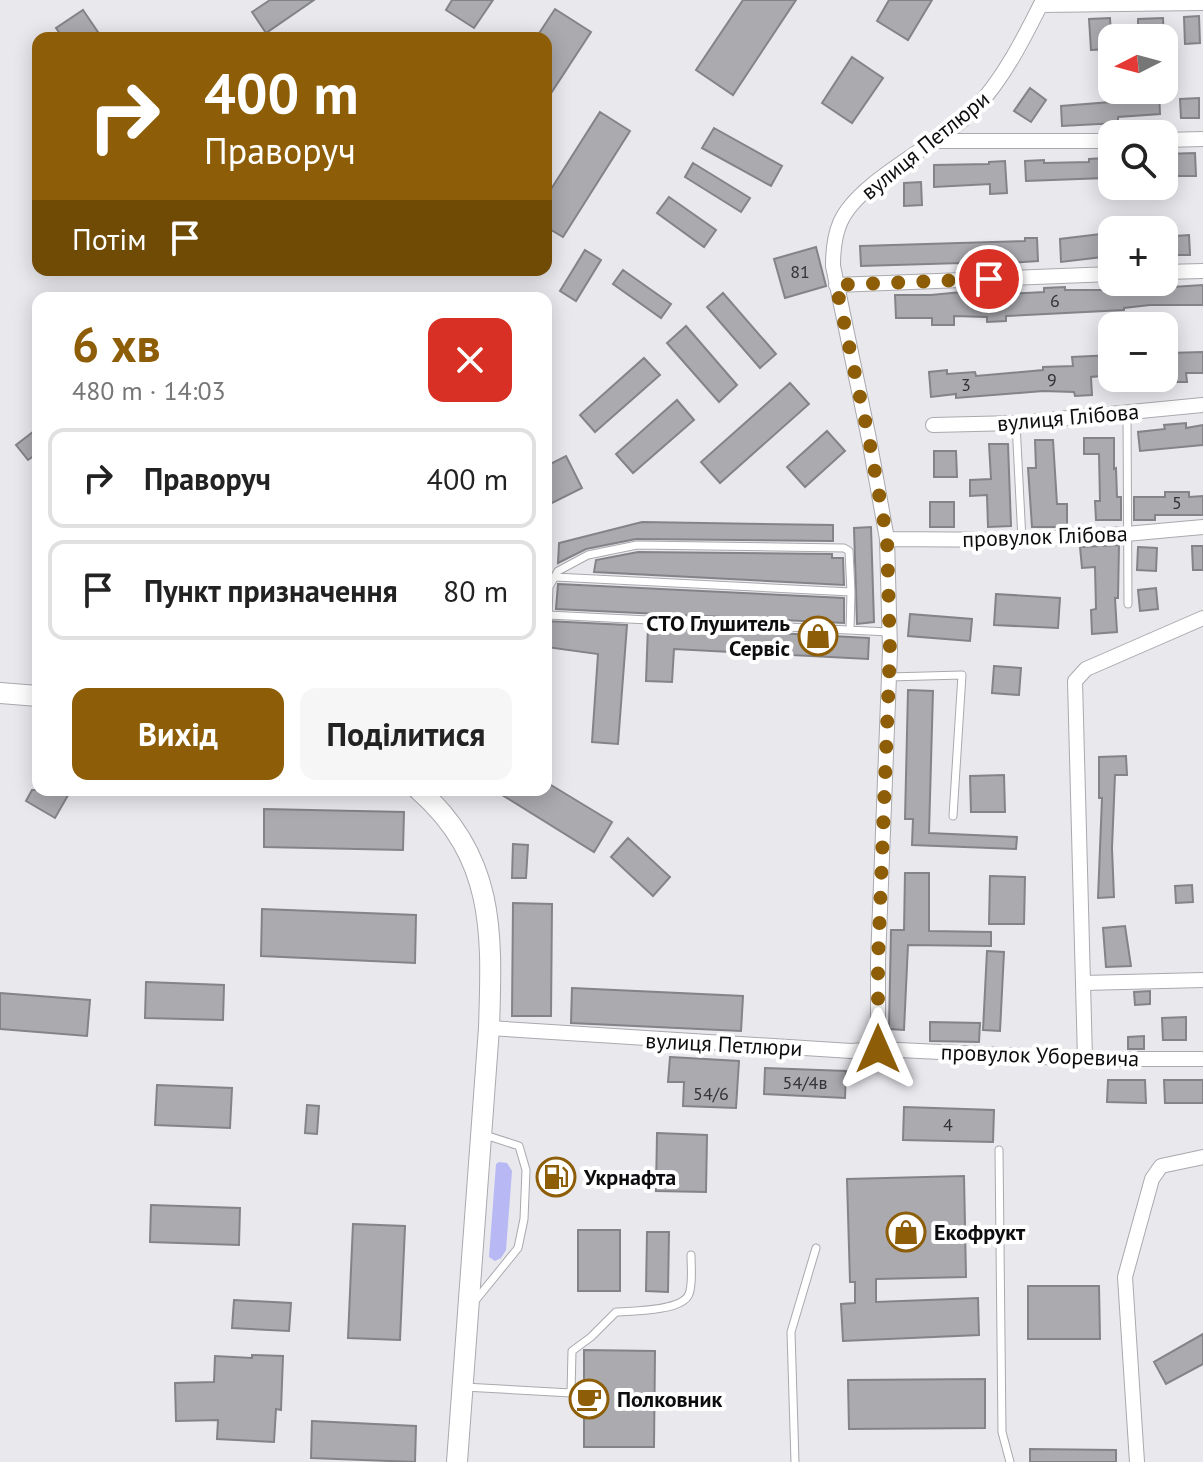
<!DOCTYPE html>
<html lang="uk">
<meta charset="utf-8">
<style>
body{margin:0;font-family:"PT Sans",sans-serif;background:#f6f6f6;color:#222;height:100vh;display:flex;flex-direction:column;font-size:30px;white-space:nowrap}
*{box-sizing:border-box;margin:0}
p{font-size:26px;color:#767676}
.icon{flex:none;width:44px;height:44px;fill:none;stroke:currentColor;stroke-width:2;stroke-linecap:round;stroke-linejoin:round}
.map{position:relative;flex:1;overflow:hidden}
.side{position:absolute;left:32px;top:292px;width:520px;height:504px;display:flex;flex-direction:column;background:#fff;border-radius:16px;box-shadow:0 4px 20px #0003}
.side>*{flex:none}
.banner{position:absolute;left:32px;top:32px;width:520px;height:244px;border-radius:16px;box-shadow:0 4px 20px #0003;background:#8d5e07;color:#fff;overflow:hidden}
.needle{width:52px;rotate:264deg}
.tools{position:absolute;left:1098px;top:24px;display:grid;gap:16px}
.tools a{display:grid;place-items:center;width:80px;height:80px;border-radius:16px;background:#fff;box-shadow:0 4px 20px #0003;font-size:40px}
.pin{position:absolute;display:grid;place-items:center;width:68px;height:68px;color:#fff;margin:-34px;border:4px solid #fff;border-radius:50%;box-shadow:0 2px 8px #0007}
.me{position:absolute;width:88px;margin:-44px;rotate:0deg;stroke-linejoin:round;filter:drop-shadow(0 0 6px #0008)}
.turn{display:flex;align-items:center;gap:28px;height:168px;padding:0 40px;font-size:36px}
.turn .icon{width:104px;height:104px;stroke-width:2.5}
.turn b{display:block;font-size:56px;line-height:68px}
.then{display:flex;align-items:center;height:76px;padding:0 40px;background:#0003;gap:16px;font-size:30px}
.round{display:grid;place-items:center;flex:none;width:84px;height:84px;border-radius:16px;background:#f6f6f6}
.summary{display:flex;align-items:center;justify-content:space-between;height:136px;padding:0 40px}
h1{font-size:48px;font-weight:700;line-height:60px;color:#8d5e07}
.primary-button{display:flex;gap:16px;margin-top:auto;padding:16px 40px}
.primary-button a{flex:1;height:92px;border-radius:16px;background:#8d5e07;color:#fff;font-size:32px;font-weight:700;line-height:92px;text-align:center}
.primary-button a+a{background:#f6f6f6;color:#222}
ul{padding:0;list-style:none}
li{display:flex;align-items:center;gap:24px;height:100px;margin:0 16px 12px;padding:0 24px;border:4px solid #e0e0e0;border-radius:16px}
li div{flex:1}
li b{display:block;font-size:30px}
li em{font-style:normal}
.map>svg:first-child{display:block}
.green{fill:#b8b8f4}
.building{fill:#aaaaaf;stroke:#838488;stroke-width:2}
.lines{fill:none;stroke-linecap:round;stroke-linejoin:round}
.service-casing{stroke:#a9a9ae;stroke-width:9}
.minor-casing{stroke:#a9a9ae;stroke-width:16}
.secondary-casing{stroke:#a9a9ae;stroke-width:22}
.service{stroke:#fff;stroke-width:7}
.minor{stroke:#fff;stroke-width:14}
.secondary{stroke:#fff;stroke-width:20}
.route{stroke:#8d5e07;stroke-width:14;stroke-dasharray:0 25.2}
.labels{text-anchor:middle;stroke-width:8;stroke-linejoin:round;paint-order:stroke}
.number-label{font-size:18px;fill:#343437}
.street-label{font-size:22px;fill:#0d0d0f;stroke:#fff}
.poi-label{font-size:22px;font-weight:bold;fill:#0d0d0f;stroke:#fff;text-anchor:start}
</style>
<div class="map">
<svg width="1203" height="1462" viewBox="0 0 1203 1462">
<rect width="100%" height="100%" fill="#e8e8ed"/>
<!-- green -->
<path class="green" d="M499,1162L507,1163L512,1171L506,1250L501,1258L495,1261L489,1257L496,1164Z"/>
<!-- building -->
<path class="building" d="M270,0H314L266,33L252,12Z
M452,0H493L474,28L446,10Z
M743,0H796L733,95L696,70Z
M889,0H932L908,40L877,21Z
M555,9L591,32L546,101V38H536Z
M83,10L102,38H63L56,28Z
M1199,16L1200,43L1185,44L1184,17Z
M1110,18L1112,49L1091,50L1089,19Z
M1163,18L1164,38H1138V19Z
M852,57L883,78L852,123L822,103Z
M1030,88L1046,100L1031,122L1014,111Z
M1159,90L1160,114L1118,117V123L1062,126L1061,106L1136,100L1135,91Z
M1199,98V118H1181L1180,99Z
M600,112L630,131L563,237L546,227V197Z
M714,128L782,166L771,186L702,148Z
M1195,153L1196,176H1164V154Z
M1104,158L1105,178L1026,181L1025,161L1044,160V163L1089,162V159Z
M1005,161L1007,193L990,194V184L934,187V165L989,164V162Z
M693,163L750,198L741,212L685,177Z
M921,182L922,205L904,206V183Z
M669,197L716,230L704,247L657,213Z
M1100,234L1102,257L1061,262L1060,239Z
M1189,235L1190,255H1175V236Z
M1025,238H1037L1038,261L962,266V263L861,266L860,246L1025,241Z
M816,247L826,286L785,298L774,259Z
M585,250L601,260L576,301L560,291Z
M623,270L671,304L661,318L613,284Z
M1203,285V305H1150L1124,308V310L1006,316V321L987,322V317L954,316V325H932V318H896L895,295H931L962,292L965,290H1005V294L1044,292V288L1065,287V290H1124Z
M723,293L776,354L760,368L707,307Z
M686,326L737,385L719,402L667,343Z
M1203,352V373H1186L1187,382H1168V353Z
M1112,355V375L1091,377L1092,395L1075,396L1074,392L1043,391L956,398V394L931,397L929,372L947,370V374L975,372L976,376L1043,370V367L1073,366L1072,357Z
M644,358L660,375L595,432L580,415Z
M790,383L809,404L720,483L701,462Z
M677,400L694,420L633,473L616,454Z
M1186,423V428L1203,425V445L1140,451L1138,432L1165,429L1164,425Z
M38,428V453L28,460L16,445Z
M827,431L845,451L805,487L787,467Z
M1084,438H1114V469L1116,468L1117,497H1121V520H1096L1095,501H1100L1099,454H1084Z
M1035,440H1053L1057,504H1067V527H1032L1028,468H1036Z
M989,444H1008L1011,526L988,527L987,495L970,496V480L991,479Z
M934,451H956L957,477H934Z
M566,456L582,488L546,506V466Z
M1165,492H1189V497L1203,496V515H1155V520H1134V497H1165Z
M930,502H954V527H930Z
M642,522L833,525V541L636,539L586,549L558,563L559,543Z
M871,527L874,622L857,624L854,528Z
M1119,545L1118,598H1115L1117,632L1092,634L1091,610L1096,609L1095,567L1082,568L1080,547Z
M1192,546H1203V570H1193Z
M1138,547L1157,548L1156,571L1137,570Z
M638,552L832,554V558H843L844,585L594,572L596,560Z
M558,584L844,598V623L556,609Z
M1156,588L1158,609L1140,611L1138,590Z
M996,594L1060,598L1058,628L994,625Z
M910,614L972,619L970,641L908,636Z
M546,621L627,625L618,744L592,742L598,654L546,647Z
M648,626L869,638L868,659L674,649L672,682L646,681Z
M994,666L1021,668L1019,695L992,693Z
M908,690L933,691L929,833L1017,837L1016,849L912,845L913,819H905Z
M1126,756L1127,775H1115L1112,848L1114,897L1098,898L1102,798H1099V757Z
M1004,775L1005,812H971L970,776Z
M546,782L612,822L594,852L494,790H546Z
M32,790H71L55,818L26,801Z
M264,809L404,812L403,850L264,847Z
M628,838L670,877L653,896L611,857Z
M513,844L528,845L526,878H512Z
M905,873H929V931L991,932V946L908,945L904,1030L889,1029L891,930H904Z
M990,876L1025,877L1024,924H989Z
M1192,885L1193,902L1176,903L1175,886Z
M513,903L552,904L551,1016H512Z
M262,909L416,915L415,963L261,956Z
M1125,926L1131,966L1106,967L1103,928Z
M987,951L1004,952L1000,1031L983,1030Z
M146,982L224,985L223,1020L145,1018Z
M572,988L743,996L741,1031L571,1023Z
M1150,991V1004L1135,1005L1134,992Z
M0,993L90,1000L87,1036L0,1029Z
M1186,1017V1040H1163L1162,1018Z
M930,1022L980,1023L979,1042L930,1041Z
M1144,1036V1049H1128V1037Z
M670,1057L739,1061L736,1108L683,1106L684,1082H668Z
M765,1068L846,1071L845,1098L764,1094Z
M1108,1080H1145L1146,1103L1107,1102Z
M1164,1080H1203V1103H1165Z
M157,1085L232,1088L230,1128L155,1125Z
M307,1105L319,1106L317,1134L305,1133Z
M904,1107L994,1110L993,1142L903,1140Z
M657,1133L707,1135L706,1192L656,1191Z
M546,1165L568,1167L566,1188L544,1185Z
M964,1176L966,1277L876,1279V1302L978,1298L979,1335L843,1341L841,1304L855,1303V1282H850L847,1179Z
M151,1205L240,1208L239,1245L150,1242Z
M353,1224L405,1226L400,1340L348,1338Z
M578,1230H620V1291H578Z
M647,1232H669L668,1292L646,1291Z
M1028,1286H1099L1100,1339H1028Z
M234,1300L291,1303L289,1331L232,1328Z
M1203,1334V1364L1166,1384L1154,1362Z
M584,1350L655,1351L654,1447H584Z
M252,1355L283,1356L281,1410L276,1409L274,1442L217,1439L218,1420L176,1421L175,1383L214,1382L215,1356L252,1358Z
M985,1379V1428L849,1429L848,1380Z
M312,1421L416,1426L415,1462L311,1458Z
M1030,1449L1116,1450V1462H1030Z"/>
<g class="lines">
<!-- service casing -->
<g class="service-casing">
<path id="service" d="M1127,413L1128,604
M1016,423L1022,540
M555,577L851,592L849,551L844,548L637,545L588,555L558,571L549,587L548,615L889,632
M850,630L851,592
M889,677L962,675L953,816
M999,1150L1002,1432L1010,1462
M475,1301L518,1248L524,1219L526,1170L519,1146L482,1134
M464,1387L571,1393L572,1351L591,1337L616,1312C633,1311 683,1311 689,1294C693,1284 691,1266 691,1255
M795,1462L791,1332L816,1248"/>
</g>
<!-- minor casing -->
<g class="minor-casing">
<path id="minor" d="M1041,5L1203,3
M1164,140L1203,139
M933,141H1112
M1164,272L1203,271
M836,285L1112,274
M933,425L1016,423L1203,405
M887,539L1022,540L1126,534L1203,527
M1084,983L1203,980
M489,1028L851,1051L878,1049L1085,1059H1203
M878,1049V961L890,650L887,539L869,439L833,266C833,251 834,237 840,223C857,181 942,143 975,109C1004,78 1024,38 1043,0
M1085,1059L1075,681L1086,669L1203,618
M1137,1462L1125,1277L1152,1179L1161,1166L1203,1157"/>
</g>
<!-- secondary casing -->
<g class="secondary-casing">
<path id="secondary" d="M0,693L38,696
M419,790C496,858 492,934 489,1028L457,1462"/>
</g>
<!-- service -->
<use href="#service" class="service"/>
<!-- minor -->
<use href="#minor" class="minor"/>
<!-- secondary -->
<use href="#secondary" class="secondary"/>
</g>
<g class="lines">
<!-- route -->
<path class="route" d="M878,1049V961L890,650L887,539L869,439L836,285L989,279"/>
</g>
<!-- icons -->
<defs>
<g id="shop-ring" transform="scale(2)"><circle r="9.5" fill="#fff" stroke="#8d5e07" stroke-width="1.5"/><path d="M-5-2.5h2.3a2.7 3.5 0 0 1 5.4 0H5L5.5 6h-11ZM-1.5-2.5h3a1.5 2.3 0 0 0-3 0Z" fill="#8d5e07"/></g>
<g id="fuel-ring" transform="scale(2)"><circle r="9.5" fill="#fff" stroke="#8d5e07" stroke-width="1.5"/><path d="M-5.5-6h7V0h2V4h1.3V-2.5L3-4.5l.8-.8L6-3V5H2.5V1h-1V6h-7ZM-4.2-4.7v3.2H.2V-4.7Z" fill="#8d5e07"/></g>
<g id="cafe-ring" transform="scale(2)"><circle r="9.5" fill="#fff" stroke="#8d5e07" stroke-width="1.5"/><path d="M-5.5-4.5H6V0H3Q3 3.5 0 3.5H-2.5Q-5.5 3.5-5.5 0ZM3-3.2v2h1.7v-2ZM-6 4.5H4V6H-6Z" fill="#8d5e07"/></g>
</defs>
<g fill-rule="evenodd">
<use href="#shop-ring" x="818" y="636"/>
<use href="#fuel-ring" x="556" y="1177"/>
<use href="#shop-ring" x="906" y="1232"/>
<use href="#cafe-ring" x="589" y="1399"/>
</g>
<g class="labels">
<!-- number labels -->
<g class="number-label">
<text x="800" y="278">81</text>
<text x="1055" y="307">6</text>
<text x="1052" y="386">9</text>
<text x="966" y="391">3</text>
<text x="1177" y="509">5</text>
<text x="805" y="1089">54/4в</text>
<text x="711" y="1100">54/6</text>
<text x="948" y="1131">4</text>
</g>
<!-- street labels -->
<g class="street-label">
<text transform="translate(925 145) rotate(-39)" y="8">вулиця Петлюри</text>
<text transform="translate(1068 417) rotate(-5)" y="8">вулиця Глібова</text>
<text transform="translate(1045 536) rotate(-2)" y="8">провулок Глібова</text>
<text transform="translate(724 1044) rotate(3)" y="8">вулиця Петлюри</text>
<text transform="translate(1040 1055) rotate(2)" y="8">провулок Уборевича</text>
</g>
<!-- poi labels -->
<g class="poi-label">
<text x="790" y="631" text-anchor="end">СТО Глушитель<tspan x="790" dy="25">Сервіс</tspan></text>
<text x="584" y="1185">Укрнафта</text>
<text x="934" y="1240">Екофрукт</text>
<text x="617" y="1407">Полковник</text>
</g>
</g>
</svg>
<div class="tools">
<a><svg class="needle" viewBox="-14 -14 28 28"><path d="M0-13l5 13h-10z" fill="#e53935"/><path d="M0 13l5-13h-10z" fill="#767676"/></svg></a>
<a><svg class="icon" aria-label="search" viewBox="0 0 24 24"><circle cx="10" cy="10" r="6"/><path d="M15 15l6 6"/></svg></a>
<a>+</a>
<a>−</a>
</div>
<div class="pin" style="left:989px;top:279px;background:#d93025"><svg class="icon" aria-label="arrive" viewBox="0 0 24 24"><path d="M6 21V4h12l-3 4 3 4H6"/></svg></div>
<svg class="me" style="left:878px;top:1049px" viewBox="-20 -20 40 40"><path d="M0-17L14 15 0 8-14 15z" fill="#8d5e07" stroke="#fff" stroke-width="4"/></svg>
<div class="banner">
<div class="turn"><svg class="icon" aria-label="right" viewBox="0 0 24 24"><path d="M7 20v-9h11M14 6l5 5-5 5"/></svg><div><b>400 m</b>Праворуч</div></div>
<div class="then">Потім<svg class="icon" aria-label="arrive" viewBox="0 0 24 24"><path d="M6 21V4h12l-3 4 3 4H6"/></svg></div>
</div>
<section class="side">
<div class="summary"><div><h1>6 хв</h1><p>480 m · 14:03</p></div><a class="round" style="background:#d93025;color:#fff"><svg class="icon" aria-label="close" viewBox="0 0 24 24"><path d="M6 6l12 12M18 6L6 18"/></svg></a></div>
<ul>
<li><svg class="icon" aria-label="right" viewBox="0 0 24 24"><path d="M7 20v-9h11M14 6l5 5-5 5"/></svg><div><b>Праворуч</b></div><em>400 m</em></li>
<li><svg class="icon" aria-label="arrive" viewBox="0 0 24 24"><path d="M6 21V4h12l-3 4 3 4H6"/></svg><div><b>Пункт призначення</b></div><em>80 m</em></li>
</ul>
<div class="primary-button"><a>Вихід</a><a>Поділитися</a></div>
</section>
</div>
